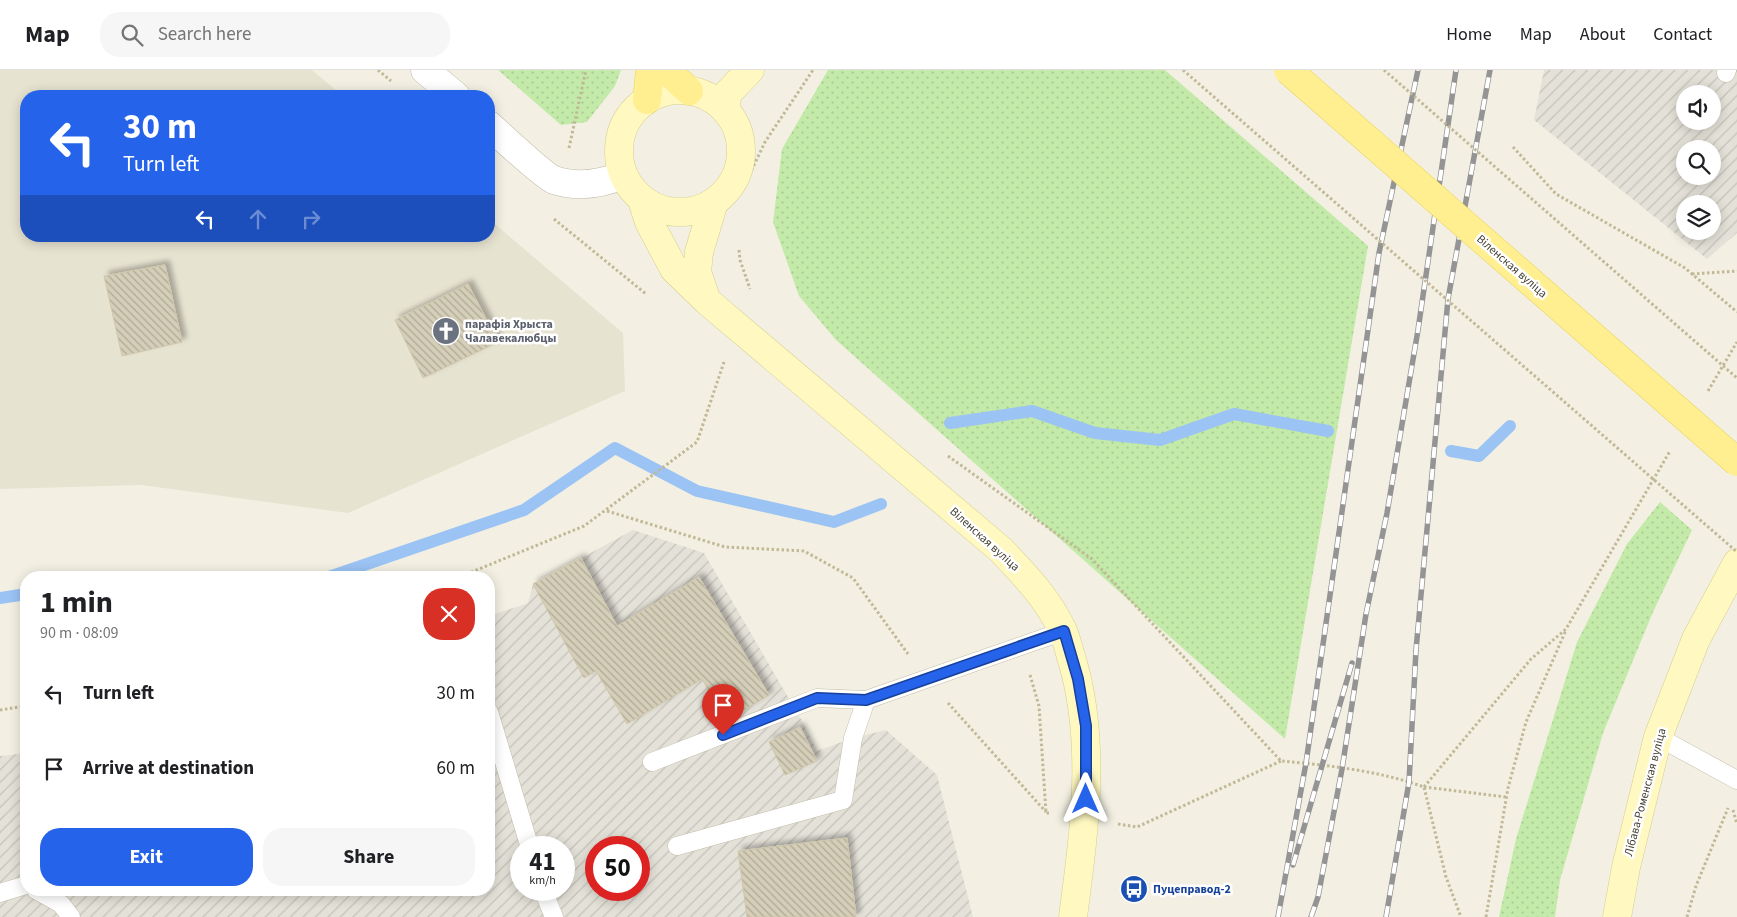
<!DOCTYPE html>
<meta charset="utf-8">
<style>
body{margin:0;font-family:"Source Sans 3",sans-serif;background:#f6f6f6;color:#202124;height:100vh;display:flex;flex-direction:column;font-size:19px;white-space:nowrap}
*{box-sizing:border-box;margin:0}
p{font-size:16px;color:#757577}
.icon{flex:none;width:28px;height:28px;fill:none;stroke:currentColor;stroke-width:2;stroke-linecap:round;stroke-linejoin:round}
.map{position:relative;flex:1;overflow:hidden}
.panel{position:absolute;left:20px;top:501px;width:475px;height:325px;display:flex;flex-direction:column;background:#fff;border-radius:20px;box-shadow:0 2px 12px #0003}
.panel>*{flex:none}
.top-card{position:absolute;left:20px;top:20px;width:475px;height:152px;border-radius:20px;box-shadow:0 2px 12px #0003;background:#2563eb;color:#fff;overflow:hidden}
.buttons{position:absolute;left:1676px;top:15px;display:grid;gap:10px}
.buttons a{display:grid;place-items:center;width:45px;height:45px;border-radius:50%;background:#fff;box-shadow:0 2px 12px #0003;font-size:25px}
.speed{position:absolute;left:510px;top:766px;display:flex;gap:10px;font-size:25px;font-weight:700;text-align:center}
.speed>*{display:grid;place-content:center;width:65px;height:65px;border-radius:50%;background:#fff;box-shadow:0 2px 12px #0003;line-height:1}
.speed small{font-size:12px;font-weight:400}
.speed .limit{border:8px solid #d22;background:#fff;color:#111}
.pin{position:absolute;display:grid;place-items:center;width:42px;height:42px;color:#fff;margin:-51px -21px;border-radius:50% 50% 50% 0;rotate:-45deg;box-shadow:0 0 5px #0007}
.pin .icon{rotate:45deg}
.me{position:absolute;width:55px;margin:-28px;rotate:0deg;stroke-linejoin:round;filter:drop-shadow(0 0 4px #0008)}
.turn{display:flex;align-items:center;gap:18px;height:105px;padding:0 20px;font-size:22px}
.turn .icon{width:65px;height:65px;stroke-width:2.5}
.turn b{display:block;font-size:35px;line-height:42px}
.lanes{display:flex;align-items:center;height:48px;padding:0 20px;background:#0003;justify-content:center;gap:25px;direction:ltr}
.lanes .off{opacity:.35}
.round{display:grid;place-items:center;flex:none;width:52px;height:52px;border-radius:20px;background:#f6f6f6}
.head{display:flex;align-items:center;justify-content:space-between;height:85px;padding:0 20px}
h1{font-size:30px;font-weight:700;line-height:38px}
.button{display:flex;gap:10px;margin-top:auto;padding:10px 20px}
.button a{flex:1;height:58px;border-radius:20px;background:#2563eb;color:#fff;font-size:20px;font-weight:700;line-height:58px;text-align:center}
.button a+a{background:#f6f6f6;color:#202124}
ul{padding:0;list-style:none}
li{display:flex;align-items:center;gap:15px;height:75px;padding:0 20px}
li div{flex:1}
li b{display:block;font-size:19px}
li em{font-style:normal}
header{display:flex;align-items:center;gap:30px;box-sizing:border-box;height:70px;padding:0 25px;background:#fff;border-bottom:1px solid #e0e0e0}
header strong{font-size:24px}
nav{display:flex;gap:28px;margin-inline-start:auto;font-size:18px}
.search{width:350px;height:45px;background:#f6f6f6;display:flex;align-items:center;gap:12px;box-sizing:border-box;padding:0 18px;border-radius:20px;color:#757577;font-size:19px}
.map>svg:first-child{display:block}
.residential{fill:#e7e3d1}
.industrial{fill:url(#industrial-furrows);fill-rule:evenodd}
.grass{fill:url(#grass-dots)}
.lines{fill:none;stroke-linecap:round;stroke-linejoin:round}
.stream{stroke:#9bc3f4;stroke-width:12}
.building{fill:url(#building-back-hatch);stroke:#d0c7ab;filter:url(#shadow)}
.service-casing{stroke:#c1bca8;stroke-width:19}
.minor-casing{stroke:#c1bca8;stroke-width:29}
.secondary-casing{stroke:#d5cd90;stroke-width:29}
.primary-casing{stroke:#ead35a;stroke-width:29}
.path{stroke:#c1b896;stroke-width:3;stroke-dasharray:2.5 2.5;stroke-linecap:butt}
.service{stroke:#fff;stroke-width:18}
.minor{stroke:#fff;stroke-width:28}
.secondary{stroke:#fff9c1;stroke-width:28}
.primary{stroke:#ffef90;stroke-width:28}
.rail-casing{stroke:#949494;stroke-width:5.5}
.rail{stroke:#fff;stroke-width:4;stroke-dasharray:11;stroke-linecap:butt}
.primary-bridge-casing{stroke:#ead35a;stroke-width:29;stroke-linecap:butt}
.path-bridge{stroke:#c1b896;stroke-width:3;stroke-dasharray:2.5 2.5;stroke-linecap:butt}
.primary-bridge{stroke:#ffef90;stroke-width:28}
.route-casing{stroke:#184099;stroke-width:12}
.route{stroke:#2563eb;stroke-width:9}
.labels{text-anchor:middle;stroke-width:5;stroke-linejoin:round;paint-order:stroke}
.street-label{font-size:12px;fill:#454033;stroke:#fff}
.worship-label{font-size:12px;font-weight:bold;fill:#5b616d;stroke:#fff;text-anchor:start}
.transit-label{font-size:12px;font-weight:bold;fill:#164399;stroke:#fff;text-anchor:start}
</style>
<header>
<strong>Map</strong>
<div class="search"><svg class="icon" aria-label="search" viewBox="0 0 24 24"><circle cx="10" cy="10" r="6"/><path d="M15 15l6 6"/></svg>Search here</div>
<nav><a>Home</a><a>Map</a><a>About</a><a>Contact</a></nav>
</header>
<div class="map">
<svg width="1737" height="847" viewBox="0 0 1737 847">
<defs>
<pattern id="industrial-furrows" width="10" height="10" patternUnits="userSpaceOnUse" patternTransform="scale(1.25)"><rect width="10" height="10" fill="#e4e1d8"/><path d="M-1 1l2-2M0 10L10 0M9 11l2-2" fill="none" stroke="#c5c2ba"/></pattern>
<pattern id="grass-dots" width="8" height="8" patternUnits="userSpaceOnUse" patternTransform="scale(1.25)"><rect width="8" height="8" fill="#c3eaa9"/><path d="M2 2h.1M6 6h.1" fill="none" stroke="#a9ca92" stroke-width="1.8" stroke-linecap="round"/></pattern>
<pattern id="building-back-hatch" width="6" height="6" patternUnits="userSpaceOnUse" patternTransform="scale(1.25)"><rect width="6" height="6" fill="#d5ceb8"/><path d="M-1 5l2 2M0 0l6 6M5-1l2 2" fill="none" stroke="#afa996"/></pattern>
<filter id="shadow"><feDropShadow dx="4.5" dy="-4.5" stdDeviation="2.5" flood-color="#0004"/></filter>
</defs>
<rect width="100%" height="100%" fill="#f3f0e3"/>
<!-- residential -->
<path class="residential" d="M0,0H312L343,26H26V166H489V149L623,263L625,321L348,443L141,415L0,419Z"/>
<!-- industrial -->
<path class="industrial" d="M1544,0H1737V163L1707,189L1534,50ZM1685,24H1712V51H1685ZM1685,79H1712V106H1685ZM1685,134H1712V161H1685Z
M633,460L704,483L802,651L817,681L853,668L886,660L937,705L973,847H0V686L26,683V820H489V546L528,533L533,514ZM521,778H564V820H521ZM596,778H639V820H596Z"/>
<!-- grass -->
<path class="grass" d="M498,0H621L615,16L587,52L561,55Z
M828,0H1165L1368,176L1285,669L836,270L799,226L773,152L782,79Z
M1660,432L1692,460L1653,542L1603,663L1560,810L1555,847H1499L1516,769L1577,572L1627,474Z"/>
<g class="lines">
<!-- stream -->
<path class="stream" d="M950,353L1032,341L1095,363L1160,370L1234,344L1328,361
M1451,381L1479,386L1510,356
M326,508L524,440L615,378L697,421L834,452L881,434
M0,528L26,524"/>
</g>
<!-- building -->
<path class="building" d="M165,195L182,272L122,286L104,206Z
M468,214L498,272L423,308L395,250Z
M581,488L617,556L699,507L769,625L726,651L702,609L627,654L596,601L584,608L533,514Z
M800,657L817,691L785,705L769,672Z
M847,768L856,847H747L738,781Z"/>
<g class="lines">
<!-- service casing -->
<g class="service-casing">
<path id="service" d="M1726,3L1727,0
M489,642L530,778
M1658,667L1737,710
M652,692L817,628L866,630
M677,776L843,730L853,668L866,630L1064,561
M36,820L61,834L71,847
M543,820L554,847
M0,823L26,815"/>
</g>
<!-- minor casing -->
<g class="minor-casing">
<path id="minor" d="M425,0L456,26
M489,55C500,65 544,106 554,110C578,118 601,114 623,105"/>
</g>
<!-- secondary casing -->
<g class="secondary-casing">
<path id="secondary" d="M619 81a61 61 0 1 1 122 0a61 61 0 1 1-122 0Z
M726,41L727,24L750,0
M642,130L649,152L674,199L707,231L1001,480C1025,505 1048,529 1063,561C1067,570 1069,581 1072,590C1097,674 1084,762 1073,847
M707,231L697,202L699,182L714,132
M1617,847L1626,797L1658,667L1696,569L1737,493"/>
</g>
<!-- primary casing -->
<g class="primary-casing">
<path id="primary" d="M666,0L689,21
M647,30L650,0"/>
</g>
<!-- path -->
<path class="path" d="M378,0L391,11
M1513,77L1556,124L1685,198L1737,242
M569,78L586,0
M745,114L765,72L813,0
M554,149L646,224
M739,180L740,190L750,219
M1692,204L1737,201
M1708,321L1737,272
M948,386L1092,489L1281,691C1327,695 1380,701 1424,717L1446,807L1461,847
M607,441L725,477L804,481L853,508L908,584
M457,508L584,456L697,372L724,292
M1030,605L1039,636L1046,743H1050
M948,633L1046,742
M0,640L26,636
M1424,717L1531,589L1566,559L1670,381
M1424,717L1506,727
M1733,740L1737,754
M1118,754L1137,757L1281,691
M1486,847L1508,718L1526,652L1566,560
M1687,847L1696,816L1728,738"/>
<!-- service -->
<use href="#service" class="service"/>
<!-- minor -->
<use href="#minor" class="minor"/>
<!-- secondary -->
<use href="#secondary" class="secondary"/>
<!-- primary -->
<use href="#primary" class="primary"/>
<!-- rail casing -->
<g class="rail-casing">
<path id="rail" d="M1293,795L1352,593
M1278,847L1306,693L1379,183L1418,0
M1311,847L1318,827L1342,699L1366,544L1387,443L1418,260L1456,0
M1386,847L1409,712L1416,580L1448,229L1490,0"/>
</g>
<!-- rail -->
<use href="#rail" class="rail"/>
<!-- primary-bridge casing -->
<g class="primary-bridge-casing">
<path id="primary-bridge" d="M1288,0L1737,392"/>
</g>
<!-- path-bridge -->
<path class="path-bridge" d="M1183,0L1737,482
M1384,0L1737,308"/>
<!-- primary-bridge -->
<use href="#primary-bridge" class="primary-bridge"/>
</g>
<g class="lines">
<!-- route casing -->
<g class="route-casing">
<path id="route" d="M723,665L817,628L866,630L1064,561L1078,609L1086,656V729"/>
</g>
<!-- route -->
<use href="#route" class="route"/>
</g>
<!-- icons -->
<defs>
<g id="church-disc" transform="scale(1.4375)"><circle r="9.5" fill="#6b7280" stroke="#fff"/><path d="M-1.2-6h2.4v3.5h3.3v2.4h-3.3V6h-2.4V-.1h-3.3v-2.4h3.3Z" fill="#fff"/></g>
<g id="bus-disc" transform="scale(1.4375)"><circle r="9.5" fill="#1a4fb4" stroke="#fff"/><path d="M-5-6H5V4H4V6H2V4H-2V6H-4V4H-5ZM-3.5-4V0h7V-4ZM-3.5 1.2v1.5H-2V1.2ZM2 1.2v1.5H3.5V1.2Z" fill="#fff"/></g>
</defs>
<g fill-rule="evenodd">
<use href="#church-disc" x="446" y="261"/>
<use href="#bus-disc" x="1134" y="819"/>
</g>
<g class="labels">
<!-- street labels -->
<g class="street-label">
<text transform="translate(1512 196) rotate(41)" y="4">Віленская вуліца</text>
<text transform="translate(985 469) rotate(42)" y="4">Віленская вуліца</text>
<text transform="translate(1645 722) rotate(-75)" y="4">Лібава-Роменская вуліца</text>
</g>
<!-- worship labels -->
<g class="worship-label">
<text x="465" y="258">парафія Хрыста<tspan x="465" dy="14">Чалавекалюбцы</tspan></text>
</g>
<!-- transit labels -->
<g class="transit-label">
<text x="1153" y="823">Пуцеправод-2</text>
</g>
</g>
</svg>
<div class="buttons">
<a><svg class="icon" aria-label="sound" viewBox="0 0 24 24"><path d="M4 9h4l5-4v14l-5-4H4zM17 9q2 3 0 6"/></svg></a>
<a><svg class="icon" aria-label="search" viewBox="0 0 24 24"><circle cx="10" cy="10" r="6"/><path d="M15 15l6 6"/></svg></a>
<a><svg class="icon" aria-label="layers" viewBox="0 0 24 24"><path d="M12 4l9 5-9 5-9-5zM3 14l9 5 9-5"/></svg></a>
</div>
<div class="speed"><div>41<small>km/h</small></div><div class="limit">50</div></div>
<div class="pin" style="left:723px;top:665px;background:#d93025"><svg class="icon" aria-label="arrive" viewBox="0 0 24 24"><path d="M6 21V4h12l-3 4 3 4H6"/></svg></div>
<svg class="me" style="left:1086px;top:729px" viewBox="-20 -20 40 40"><path d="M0-17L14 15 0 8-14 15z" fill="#2563eb" stroke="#fff" stroke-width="4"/></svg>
<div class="top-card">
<div class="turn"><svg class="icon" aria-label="left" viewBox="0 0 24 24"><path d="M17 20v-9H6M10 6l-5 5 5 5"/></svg><div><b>30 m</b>Turn left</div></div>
<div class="lanes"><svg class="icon" aria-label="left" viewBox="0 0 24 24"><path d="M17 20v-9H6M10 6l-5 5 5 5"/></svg><svg class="icon off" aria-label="ahead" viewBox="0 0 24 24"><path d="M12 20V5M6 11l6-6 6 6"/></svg><svg class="icon off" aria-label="right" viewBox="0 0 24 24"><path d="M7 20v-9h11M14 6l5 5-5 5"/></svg></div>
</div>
<section class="panel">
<div class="head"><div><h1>1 min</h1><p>90 m · 08:09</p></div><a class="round" style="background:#d93025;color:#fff"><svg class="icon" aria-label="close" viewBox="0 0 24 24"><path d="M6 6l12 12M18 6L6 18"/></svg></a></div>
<ul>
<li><svg class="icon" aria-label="left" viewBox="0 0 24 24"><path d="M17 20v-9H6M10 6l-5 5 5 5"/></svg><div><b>Turn left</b></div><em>30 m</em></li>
<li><svg class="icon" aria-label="arrive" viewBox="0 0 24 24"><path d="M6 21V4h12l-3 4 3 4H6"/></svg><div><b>Arrive at destination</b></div><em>60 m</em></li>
</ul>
<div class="button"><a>Exit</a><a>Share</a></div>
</section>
</div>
